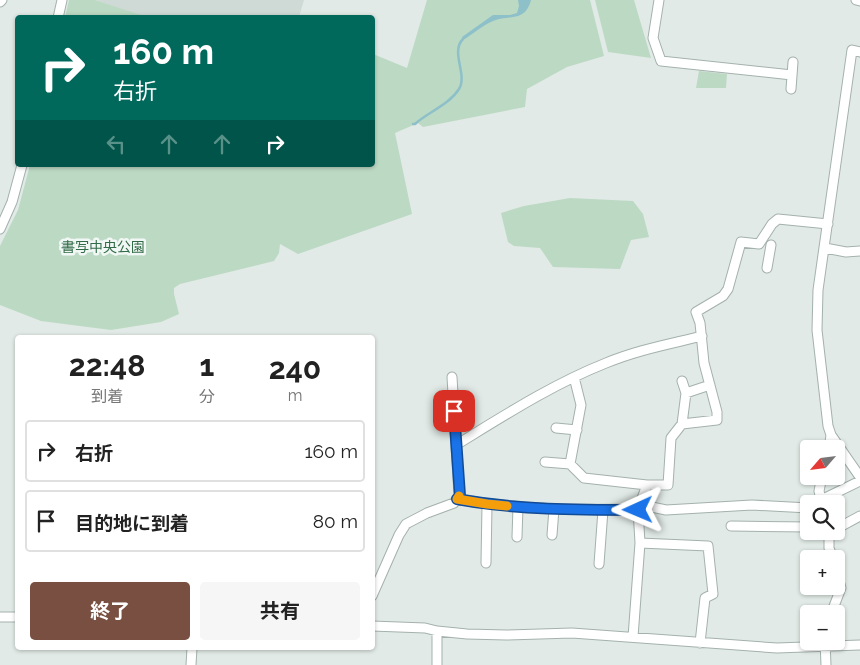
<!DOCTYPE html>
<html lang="ja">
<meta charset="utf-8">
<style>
body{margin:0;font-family:Raleway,"Noto Sans JP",sans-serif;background:#f6f6f6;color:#222;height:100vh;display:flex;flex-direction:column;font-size:19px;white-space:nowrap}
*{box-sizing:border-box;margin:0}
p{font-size:16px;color:#767676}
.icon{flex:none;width:28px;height:28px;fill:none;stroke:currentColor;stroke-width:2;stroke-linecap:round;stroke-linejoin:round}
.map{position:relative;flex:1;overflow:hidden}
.sheet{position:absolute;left:15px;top:335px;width:360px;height:315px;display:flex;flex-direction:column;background:#fff;border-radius:5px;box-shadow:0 1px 4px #0004}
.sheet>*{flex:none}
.guide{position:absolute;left:15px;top:15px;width:360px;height:152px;border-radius:5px;box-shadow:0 1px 4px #0004;background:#00695c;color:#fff;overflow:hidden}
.needle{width:32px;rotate:242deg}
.tools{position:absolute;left:800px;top:440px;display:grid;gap:10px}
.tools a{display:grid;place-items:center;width:45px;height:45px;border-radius:5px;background:#fff;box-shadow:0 1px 4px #0004;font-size:25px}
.pin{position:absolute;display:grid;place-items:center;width:42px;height:42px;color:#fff;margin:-21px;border-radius:10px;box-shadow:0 2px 8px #0006}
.me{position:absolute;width:55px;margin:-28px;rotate:269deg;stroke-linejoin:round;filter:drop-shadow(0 0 4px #0008)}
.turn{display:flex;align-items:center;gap:18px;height:105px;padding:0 15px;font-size:22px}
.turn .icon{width:65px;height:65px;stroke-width:2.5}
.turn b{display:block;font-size:35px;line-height:42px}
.lanes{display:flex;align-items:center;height:48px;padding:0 15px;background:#0003;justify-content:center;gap:25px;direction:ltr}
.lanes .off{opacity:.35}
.eta{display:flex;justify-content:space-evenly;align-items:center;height:85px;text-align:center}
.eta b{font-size:30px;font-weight:700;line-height:35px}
.action{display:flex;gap:10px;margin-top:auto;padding:10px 15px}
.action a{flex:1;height:58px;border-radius:5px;background:#794f41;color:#fff;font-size:20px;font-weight:700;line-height:58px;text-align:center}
.action a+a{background:#f6f6f6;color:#222}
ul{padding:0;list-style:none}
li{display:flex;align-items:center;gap:15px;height:62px;margin:0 10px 8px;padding:0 5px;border:2px solid #e0e0e0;border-radius:5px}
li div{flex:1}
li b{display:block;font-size:19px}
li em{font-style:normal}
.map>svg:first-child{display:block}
.built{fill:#cfd9d5}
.green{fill:#bcd9c4}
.water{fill:#8ec0c9}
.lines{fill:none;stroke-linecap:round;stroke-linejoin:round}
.stream{stroke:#8ec0c9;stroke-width:2.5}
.minor-casing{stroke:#a4b1ad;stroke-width:11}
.minor{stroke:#fff;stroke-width:9}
.route-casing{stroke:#114b97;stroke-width:12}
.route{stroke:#1a73e8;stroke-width:9}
.slow{stroke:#f59e0b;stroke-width:9}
.labels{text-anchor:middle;stroke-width:5;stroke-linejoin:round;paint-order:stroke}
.park-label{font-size:14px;fill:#326b48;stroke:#f1f7f4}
</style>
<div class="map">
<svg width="860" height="665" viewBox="0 0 860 665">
<rect width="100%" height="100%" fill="#e1eae6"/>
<!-- built -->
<path class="built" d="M95,0H304L299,17L147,18Z"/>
<!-- green -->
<path class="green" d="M69,0H95L147,17H65Z
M427,0H590L604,56L567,67L527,89L525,107L423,127L418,123L395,133L412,214L298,254L280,244L279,253L274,261L180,284L174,288V294L179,314L161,322L111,330L41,321L0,305V246L18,210L30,165H372L373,54L407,68Z
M595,0H634L651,58L608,52Z
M699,71L727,74L726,88H696Z
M570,198L633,201L643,214L649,237L631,240L620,269L553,267L540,248L514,246L508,242L501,213L524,206Z"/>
<!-- water -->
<path class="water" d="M518,0H531C525,23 509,14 493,21C483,25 473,34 463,40L462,37L493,15H510L517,13L519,6Z"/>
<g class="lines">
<!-- stream -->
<path class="stream" d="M413,124H415C428,112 449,105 459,89C468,75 450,52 463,39"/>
<!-- minor casing -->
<g class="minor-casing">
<path id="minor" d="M659,0L653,38L661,61L792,75
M856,0L860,1
M0,2L2,0
M58,18L62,0
M860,52L852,50L818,290L817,330L828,426L831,435L860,477
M791,89L793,62
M0,229L12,202L22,165
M825,248L846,252L860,251
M767,268L771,245
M686,393L710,385
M682,424L686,393L682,381
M556,428L577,430
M456,445C505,415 553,384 606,363C637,350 670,344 702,336
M829,449L831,435
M545,462L570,464L584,478L647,485H668L671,438L682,424L717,420V412L704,363L700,323L696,312L723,296L728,289L741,242L759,244L772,224L778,219L828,224
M570,464L581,405L574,377
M822,476L819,491L822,504
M457,499C517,510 578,510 638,509L647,506L666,510L752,505L809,508
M821,500L860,481
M731,526L809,527
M836,529L860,516
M829,531V548L833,559
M552,535L554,509
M517,537L518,507
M640,543L708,546L713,594L705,598L700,643
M486,563L487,505
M599,564L603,510
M372,596L399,535L406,524L427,513L454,503L459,496L452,377
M831,614L841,588L836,570
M0,617H18
M372,626L425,628L437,631L467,634L506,635L572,633L777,648L860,645
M633,637L640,543L638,509L647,485
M825,641L826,665
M191,665L192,648
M437,665V631"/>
</g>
<!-- minor -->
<use href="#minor" class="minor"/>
</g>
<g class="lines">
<!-- route casing -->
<g class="route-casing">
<path id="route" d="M454,411L460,496L457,499C517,510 578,510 638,510"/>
</g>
<!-- route -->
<use href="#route" class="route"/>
<!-- slow -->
<path class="slow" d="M459,496L457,499L487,504L507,506"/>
</g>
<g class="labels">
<!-- park labels -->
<g class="park-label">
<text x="103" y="252">書写中央公園</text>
</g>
</g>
</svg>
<div class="tools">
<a><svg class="needle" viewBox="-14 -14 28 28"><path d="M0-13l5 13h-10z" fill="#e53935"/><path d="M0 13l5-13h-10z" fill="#767676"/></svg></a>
<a><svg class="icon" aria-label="search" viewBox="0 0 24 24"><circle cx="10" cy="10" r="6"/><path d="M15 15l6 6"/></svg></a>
<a>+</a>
<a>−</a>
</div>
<div class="pin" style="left:454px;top:411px;background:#d93025"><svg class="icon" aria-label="arrive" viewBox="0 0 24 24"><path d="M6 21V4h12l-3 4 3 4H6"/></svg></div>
<svg class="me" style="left:638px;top:510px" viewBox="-20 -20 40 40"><path d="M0-17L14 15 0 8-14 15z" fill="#1a73e8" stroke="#fff" stroke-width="4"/></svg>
<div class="guide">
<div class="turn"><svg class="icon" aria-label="right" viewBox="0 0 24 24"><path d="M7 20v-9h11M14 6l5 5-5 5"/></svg><div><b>160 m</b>右折</div></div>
<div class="lanes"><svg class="icon off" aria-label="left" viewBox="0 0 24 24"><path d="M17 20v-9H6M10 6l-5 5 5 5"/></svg><svg class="icon off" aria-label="ahead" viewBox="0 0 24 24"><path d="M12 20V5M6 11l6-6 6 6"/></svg><svg class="icon off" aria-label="ahead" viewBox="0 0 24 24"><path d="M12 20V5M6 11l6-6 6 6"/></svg><svg class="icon" aria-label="right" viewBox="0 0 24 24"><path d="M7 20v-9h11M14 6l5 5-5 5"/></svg></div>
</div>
<section class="sheet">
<div class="eta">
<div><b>22:48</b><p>到着</p></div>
<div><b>1</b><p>分</p></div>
<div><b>240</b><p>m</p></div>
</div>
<ul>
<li><svg class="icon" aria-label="right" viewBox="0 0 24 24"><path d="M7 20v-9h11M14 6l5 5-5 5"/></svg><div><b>右折</b></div><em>160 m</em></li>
<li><svg class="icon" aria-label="arrive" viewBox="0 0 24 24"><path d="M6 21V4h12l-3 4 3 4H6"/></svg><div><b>目的地に到着</b></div><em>80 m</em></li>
</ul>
<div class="action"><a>終了</a><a>共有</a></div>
</section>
</div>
